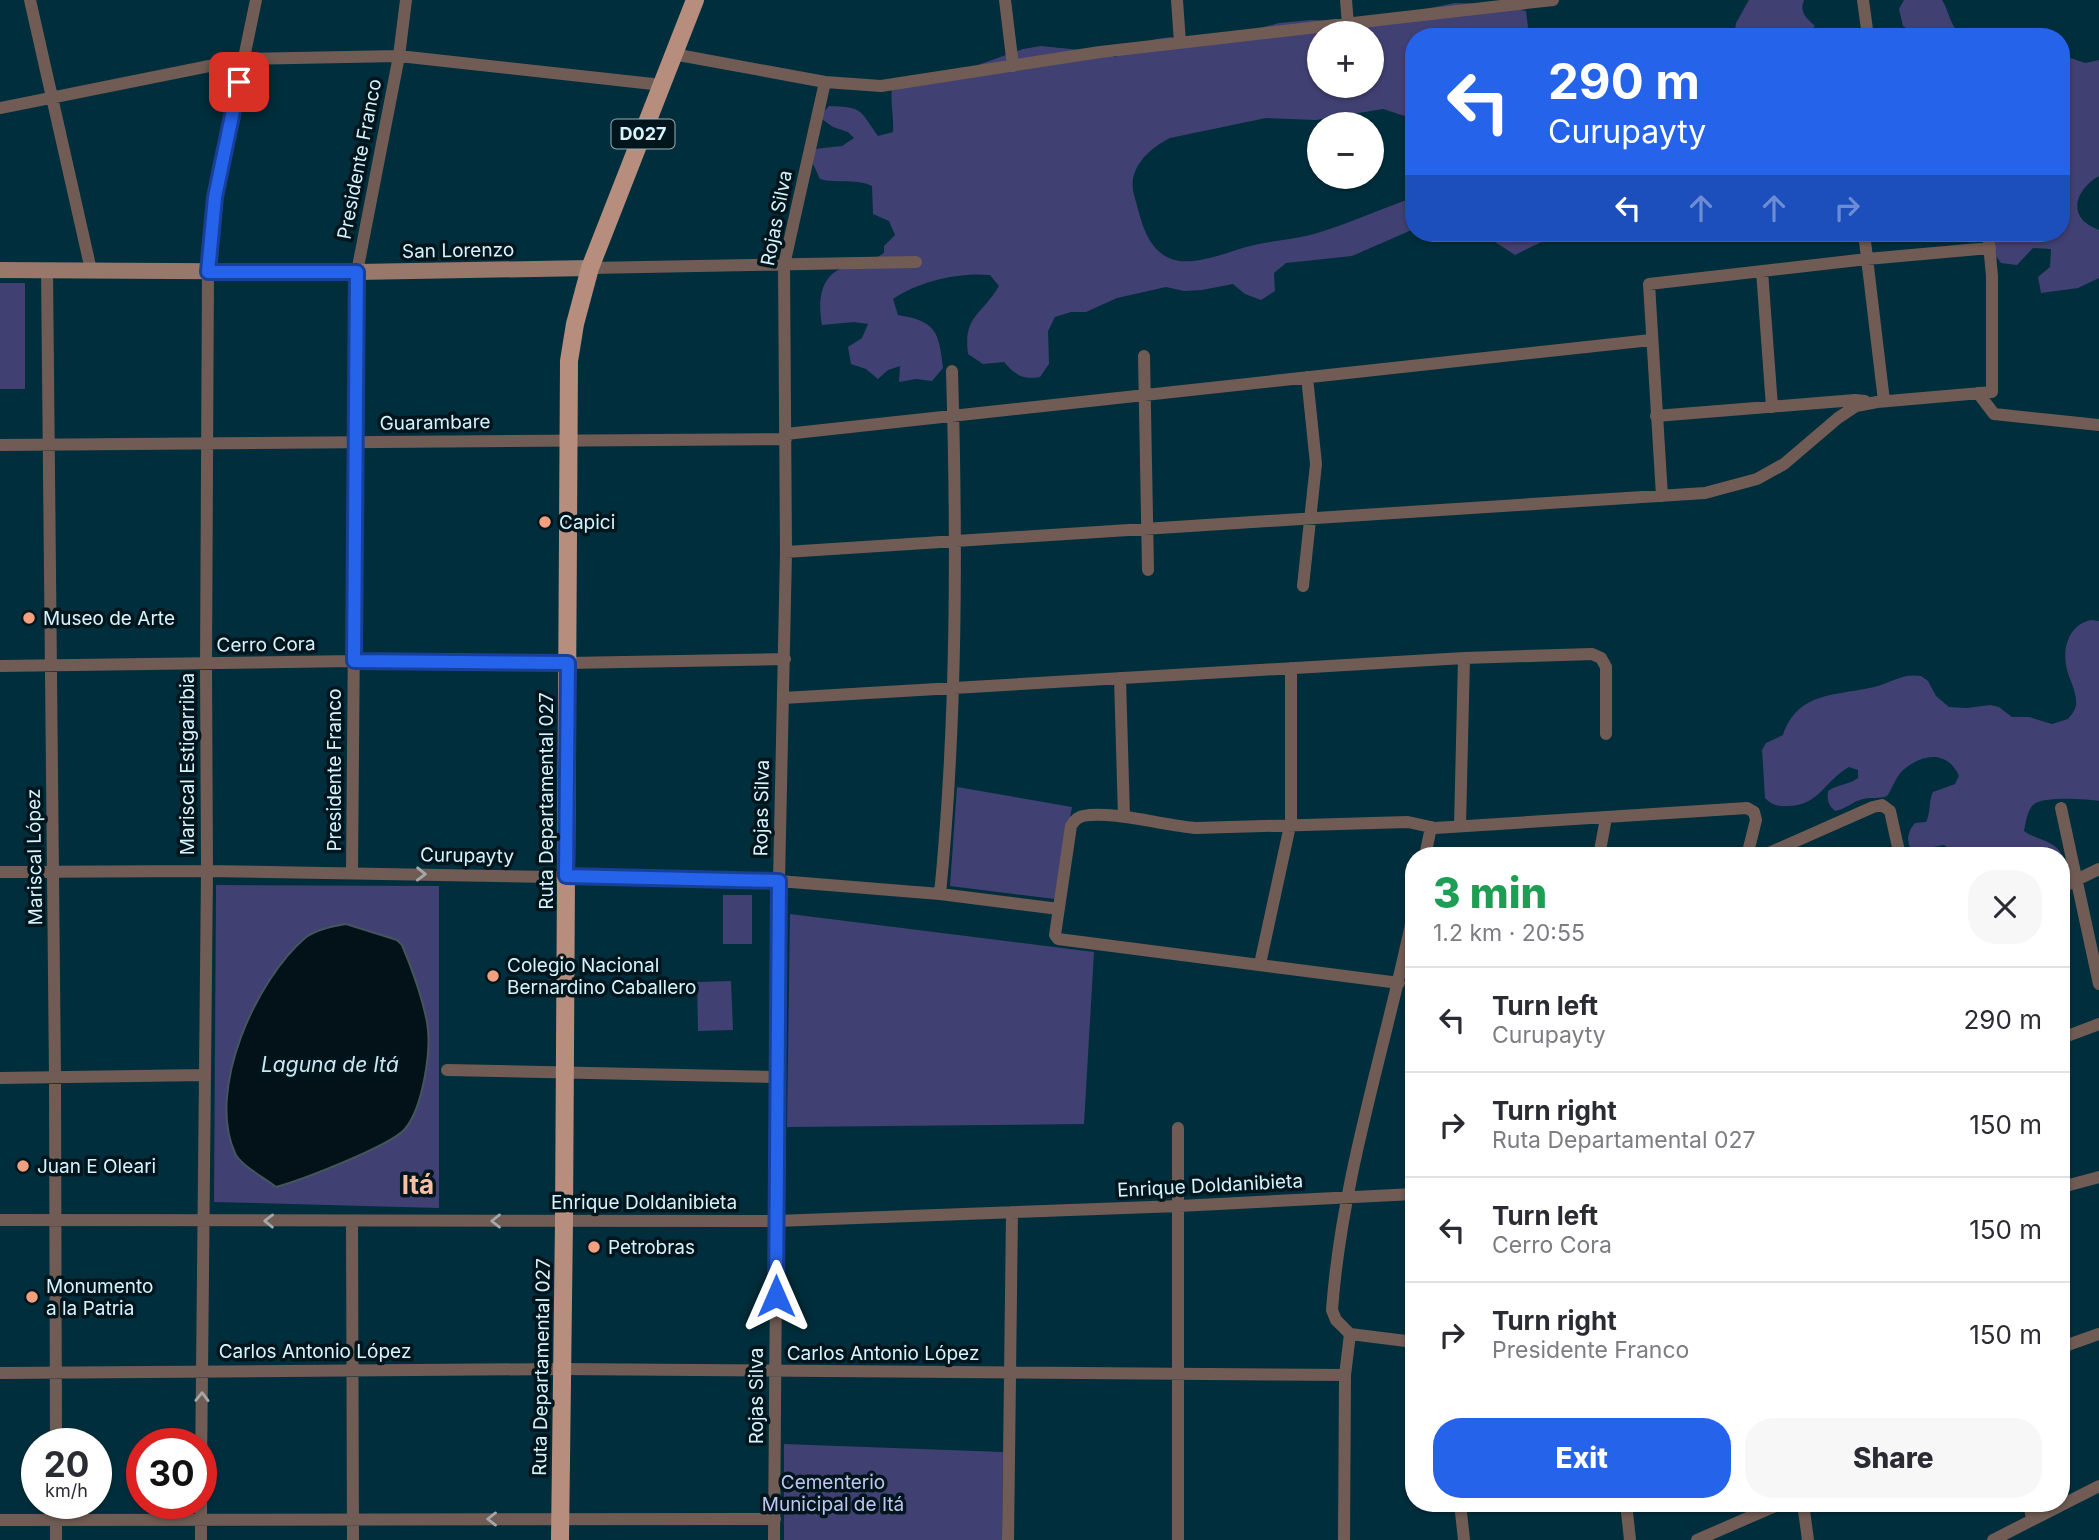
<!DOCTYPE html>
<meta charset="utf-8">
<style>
body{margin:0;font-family:Inter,sans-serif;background:#f7f7f7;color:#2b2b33;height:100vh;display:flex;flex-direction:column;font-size:26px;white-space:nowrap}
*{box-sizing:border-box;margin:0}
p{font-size:23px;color:#7c7c81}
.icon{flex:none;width:38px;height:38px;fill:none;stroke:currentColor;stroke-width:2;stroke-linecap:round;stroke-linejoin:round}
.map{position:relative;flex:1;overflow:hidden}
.panel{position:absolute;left:1405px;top:847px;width:665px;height:665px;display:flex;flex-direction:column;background:#fff;border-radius:28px;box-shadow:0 2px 5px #0004}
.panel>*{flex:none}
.banner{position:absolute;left:1405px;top:28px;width:665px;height:214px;border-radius:28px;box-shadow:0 2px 5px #0004;background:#2563eb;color:#fff;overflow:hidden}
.buttons{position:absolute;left:1307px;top:21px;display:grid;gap:14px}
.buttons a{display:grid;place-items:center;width:77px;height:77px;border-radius:50%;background:#fff;box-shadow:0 2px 5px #0004;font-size:35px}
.speed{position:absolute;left:21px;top:1428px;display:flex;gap:14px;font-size:35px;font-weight:700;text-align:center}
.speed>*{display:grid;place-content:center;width:91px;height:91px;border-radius:50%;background:#fff;box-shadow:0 2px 5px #0004;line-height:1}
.speed small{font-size:18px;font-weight:400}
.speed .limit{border:10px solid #d22;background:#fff;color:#111}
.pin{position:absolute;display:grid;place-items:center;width:60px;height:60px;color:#fff;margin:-30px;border-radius:14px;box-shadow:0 4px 10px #0006}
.me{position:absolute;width:77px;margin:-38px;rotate:0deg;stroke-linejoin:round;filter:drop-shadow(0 0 5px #0008)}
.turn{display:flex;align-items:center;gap:24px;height:147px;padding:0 28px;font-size:32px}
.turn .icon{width:91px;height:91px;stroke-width:2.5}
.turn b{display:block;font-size:49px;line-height:60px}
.lanes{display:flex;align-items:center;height:66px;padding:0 28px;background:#0003;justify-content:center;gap:35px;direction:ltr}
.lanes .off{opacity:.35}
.round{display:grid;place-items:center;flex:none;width:74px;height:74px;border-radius:28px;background:#f7f7f7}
.head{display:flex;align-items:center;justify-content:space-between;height:119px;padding:0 28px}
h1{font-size:42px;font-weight:800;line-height:52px;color:#1e9e55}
.button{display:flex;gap:14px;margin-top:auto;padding:14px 28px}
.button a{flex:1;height:80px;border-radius:28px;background:#2563eb;color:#fff;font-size:28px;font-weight:800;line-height:80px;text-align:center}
.button a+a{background:#f7f7f7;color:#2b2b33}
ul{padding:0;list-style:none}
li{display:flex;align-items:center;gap:21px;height:105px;padding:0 28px;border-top:2px solid #e1e1e2}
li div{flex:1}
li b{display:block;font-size:26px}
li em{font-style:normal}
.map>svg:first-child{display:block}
.green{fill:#414072;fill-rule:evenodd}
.water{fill:#031218;stroke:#43565d;stroke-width:2}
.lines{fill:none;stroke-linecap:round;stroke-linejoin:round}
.street{stroke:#705c54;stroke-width:12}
.secondary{stroke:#98786b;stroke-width:16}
.primary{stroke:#b78e7d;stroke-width:18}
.oneway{stroke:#a4a8a9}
.route-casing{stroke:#184099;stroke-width:18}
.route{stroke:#2563eb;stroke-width:12}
.poi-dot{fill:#f2a07f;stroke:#00151c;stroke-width:2.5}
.labels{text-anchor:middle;stroke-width:7;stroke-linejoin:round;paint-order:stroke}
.shield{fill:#00151c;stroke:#96b0ba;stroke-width:2}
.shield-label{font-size:18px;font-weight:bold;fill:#d7f3fe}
.street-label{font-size:19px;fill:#d7f3fe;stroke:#00151c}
.poi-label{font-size:19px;fill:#d7f3fe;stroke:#00151c;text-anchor:start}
.park-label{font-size:19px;fill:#c2c4f2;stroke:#00151c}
.water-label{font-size:21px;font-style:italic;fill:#cce7f1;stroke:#00151c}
.district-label{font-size:26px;font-weight:bold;fill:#fcbea5;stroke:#00151c}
</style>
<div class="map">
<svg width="2099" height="1540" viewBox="0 0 2099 1540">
<rect width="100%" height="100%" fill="#002e3c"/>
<!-- green -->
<path class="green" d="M1749,0H1804C1799,13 1807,18 1815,26L1804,37H1734L1736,23Z
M1904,0H1942C1951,15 1948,23 1963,37H1919L1903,26L1899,9Z
M1455,3L1490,4L1526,11L1528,27L1525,37H1414V119L1383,109L1316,120L1266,118L1170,138C1148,149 1127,169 1134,195C1141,218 1145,247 1169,258C1190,268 1225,253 1246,247C1268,241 1292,240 1314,234C1348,224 1381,209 1414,197V229L1352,256L1286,263L1274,273L1275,291L1261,300L1245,294L1233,284L1202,290L1184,291L1166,287L1117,298L1086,312H1071L1055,317L1048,331L1049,364L1040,377C1023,380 1015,375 1004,362L983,364L968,354C963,316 981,316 999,286L990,275C959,272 919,281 893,299L898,315C937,321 939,333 943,368L932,381L916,379L899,382L900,366L888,370L878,379L866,369L851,364L848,347L862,338L868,324L854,322L822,325C818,304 819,276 843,268C858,262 869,263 884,253V246L895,235L889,221L873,214L872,186C855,178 837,184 820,179L813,164L814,149L842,146L854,138L848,132L833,127L819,117L829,106C864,107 859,110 878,136L893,132C894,116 890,103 892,88L964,70L1023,49L1041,46L1100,52L1115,57L1156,39L1171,37L1204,43L1279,23L1311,20L1360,22ZM1320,33H1372V86H1320Z
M2062,55L2085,63L2099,60V176C2073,191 2067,219 2099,230V278L2078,288L2041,293L2038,277L2050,267L2051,249L2033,248L2017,265L2001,263L1992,251L1988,233H2062Z
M1481,233H1560L1515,255Z
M0,283H25V389H0Z
M2091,620L2099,621V801C2086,799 2042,796 2033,805C2027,811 2026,822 2024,831C2037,841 2066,842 2062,864V856H1951L1950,850L1944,845L1912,851C1906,841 1907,832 1915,823L1926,822C1931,812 1928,802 1933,792L1955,784L1959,776C1947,749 1921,754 1902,771C1896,777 1892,789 1887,796C1879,799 1872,797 1863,799C1852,802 1846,809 1835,811C1828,805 1827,800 1828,791C1838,784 1849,785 1858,778V770L1849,767C1823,782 1819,807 1785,806C1776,806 1771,804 1765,798L1762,750L1766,743L1783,735C1798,691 1836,696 1874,687C1891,683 1902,673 1921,676L1928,681L1936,696L1949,707L1967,708L1990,705L1999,707L2012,717H2029L2052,724L2068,719C2071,715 2075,711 2076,705C2077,693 2071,683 2068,673C2061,652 2067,625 2091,620Z
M957,787L1072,807L1055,899L950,886Z
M216,885L439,886V1208L214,1202Z
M723,895H752V944H723Z
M790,914L1094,952L1084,1124L787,1127Z
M731,981L733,1030L698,1031L697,982Z
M784,1444L1003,1452L1002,1540H784Z"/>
<!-- water -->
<path class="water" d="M346,924L397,940L402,945C412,969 422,996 427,1022C432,1049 423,1109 404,1130C387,1147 302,1180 276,1187C266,1179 239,1164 235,1153C206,1090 256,980 305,938C315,930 333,926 346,924Z"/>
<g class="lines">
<!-- street -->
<path class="street" d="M30,0L91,270
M1005,0L1013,66
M1177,0L1180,43
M1346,0L1348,24
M1863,0L1868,37
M673,54L825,82L881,86L1100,52L1553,0
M0,108L244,59L399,56L662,85
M1864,233L1884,401
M590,268L916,262
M47,269L55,1077L56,1444
M1762,271L1772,407
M1144,356L1148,570
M1978,393L1994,414L2099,425
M1656,416L1855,400L1865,401
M786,434L1651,340
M0,445L786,439
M1662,496L1649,284L1867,259L1990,248
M786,552L1705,493L1757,479L1784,464L1838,418L1856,406L1877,402L1992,392V276L1988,233
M1303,586L1316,464L1307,377
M0,666L354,661L568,663L785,659
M1120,678L1124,817
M783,698L1464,658L1592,654L1601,658L1606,667V734
M2061,808L2099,984
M1460,826L1464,658
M1425,856L1431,827
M1599,856L1606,818
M1762,856L1873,807L1882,805L1890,811L1900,856
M0,872L207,871L779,881L940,894L1059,909
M352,873L357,272L399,56L406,0
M2062,887L2099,869
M940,894C957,723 957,543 952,371
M1260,964L1291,821V668
M1399,983L1058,939L1055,935L1071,826C1074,821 1077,817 1083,816C1110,810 1166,826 1196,828L1408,822L1435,828L1747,808L1754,812L1756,820L1747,856
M2062,1038L2099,1024
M447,1070L776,1077
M0,1078L205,1075
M1178,1128V1540
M2062,1187L2099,1177
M0,1220L776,1221L1179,1206L1414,1194
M352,1222L353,1540
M1350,1334L1336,1320L1332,1310C1342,1174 1387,1043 1414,910
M2062,1347L2099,1334
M0,1373L561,1369L1345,1375
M201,1473L207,871L206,665L208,272L215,197L256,0
M56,1503V1540
M201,1503V1540
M1460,1503L1464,1540
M1626,1503L1630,1540
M1803,1503L1808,1540
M2029,1503L2032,1519
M0,1520L775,1519
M774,1540L779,881L786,552L784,265L825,82
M1008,1540L1012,1212
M1344,1540L1345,1375L1350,1334L1414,1342
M1697,1540L1782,1503
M1993,1540L2099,1486"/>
<!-- secondary -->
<path class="secondary" d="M0,270L357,272L590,268"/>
<!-- primary -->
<path class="primary" d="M560,1540L564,1221L569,361L575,324L590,268L695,0"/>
</g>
<!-- one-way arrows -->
<defs><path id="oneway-chevron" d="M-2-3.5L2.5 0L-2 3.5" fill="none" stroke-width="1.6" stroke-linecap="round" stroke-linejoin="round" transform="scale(1.75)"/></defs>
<g class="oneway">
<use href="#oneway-chevron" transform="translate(421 874) rotate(1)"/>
<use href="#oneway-chevron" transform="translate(269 1221) rotate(-179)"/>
<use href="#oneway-chevron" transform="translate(496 1221) rotate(180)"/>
<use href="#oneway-chevron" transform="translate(202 1397) rotate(-89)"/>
<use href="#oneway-chevron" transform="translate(492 1519) rotate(180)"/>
</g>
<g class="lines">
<!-- route casing -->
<g class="route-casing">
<path id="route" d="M239,82L215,197L208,272H357L354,661L568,663L566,876L779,881L776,1296"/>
</g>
<!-- route -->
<use href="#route" class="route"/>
</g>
<!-- markers -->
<g class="poi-dot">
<circle cx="545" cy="522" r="7"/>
<circle cx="29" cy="618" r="7"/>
<circle cx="493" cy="976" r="7"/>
<circle cx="23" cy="1166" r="7"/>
<circle cx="594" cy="1247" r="7"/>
<circle cx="32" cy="1297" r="7"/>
</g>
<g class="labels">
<!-- shield labels -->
<rect class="shield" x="611.5" y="119.5" width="63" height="29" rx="5"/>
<g class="shield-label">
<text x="643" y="140">D027</text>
</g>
<!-- street labels -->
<g class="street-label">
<text transform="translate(359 159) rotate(-79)" y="7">Presidente Franco</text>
<text transform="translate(776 218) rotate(-79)" y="7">Rojas Silva</text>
<text transform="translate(458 250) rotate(-1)" y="7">San Lorenzo</text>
<text transform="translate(435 422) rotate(-1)" y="7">Guarambare</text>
<text transform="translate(266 644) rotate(-1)" y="7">Cerro Cora</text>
<text transform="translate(187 764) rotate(-90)" y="7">Mariscal Estigarribia</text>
<text transform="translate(334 770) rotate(-90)" y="7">Presidente Franco</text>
<text transform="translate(546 801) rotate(-90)" y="7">Ruta Departamental 027</text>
<text transform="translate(761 808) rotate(-89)" y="7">Rojas Silva</text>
<text transform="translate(467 855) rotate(1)" y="7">Curupayty</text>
<text transform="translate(34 857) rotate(-91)" y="7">Mariscal López</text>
<text transform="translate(1210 1185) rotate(-3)" y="7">Enrique Doldanibieta</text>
<text x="644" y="1209">Enrique Doldanibieta</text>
<text x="315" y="1358">Carlos Antonio López</text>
<text x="883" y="1360">Carlos Antonio López</text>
<text transform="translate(541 1367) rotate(-89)" y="7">Ruta Departamental 027</text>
<text transform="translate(756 1396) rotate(-90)" y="7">Rojas Silva</text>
</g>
<!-- poi labels -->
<g class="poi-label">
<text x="559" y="529">Capici</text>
<text x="43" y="625">Museo de Arte</text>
<text x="507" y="972">Colegio Nacional<tspan x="507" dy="22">Bernardino Caballero</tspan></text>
<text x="37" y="1173">Juan E Oleari</text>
<text x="608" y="1254">Petrobras</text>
<text x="46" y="1293">Monumento<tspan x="46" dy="22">a la Patria</tspan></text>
</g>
<!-- park labels -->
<g class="park-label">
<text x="833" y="1489">Cementerio<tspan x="833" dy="22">Municipal de Itá</tspan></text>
</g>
<!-- water labels -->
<g class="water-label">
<text x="330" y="1072">Laguna de Itá</text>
</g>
<!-- district labels -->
<g class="district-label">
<text x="418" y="1194">Itá</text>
</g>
</g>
</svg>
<div class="buttons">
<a>+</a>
<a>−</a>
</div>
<div class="speed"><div>20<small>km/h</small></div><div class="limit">30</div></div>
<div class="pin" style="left:239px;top:82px;background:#d93025"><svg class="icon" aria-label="arrive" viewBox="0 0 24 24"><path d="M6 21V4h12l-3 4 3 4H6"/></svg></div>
<svg class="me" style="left:776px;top:1296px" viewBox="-20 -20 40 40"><path d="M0-17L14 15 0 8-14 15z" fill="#2563eb" stroke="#fff" stroke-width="4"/></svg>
<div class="banner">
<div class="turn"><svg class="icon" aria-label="left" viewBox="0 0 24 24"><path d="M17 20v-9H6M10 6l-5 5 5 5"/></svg><div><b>290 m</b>Curupayty</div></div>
<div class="lanes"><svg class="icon" aria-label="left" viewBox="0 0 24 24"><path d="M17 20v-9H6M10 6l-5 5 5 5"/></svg><svg class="icon off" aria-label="ahead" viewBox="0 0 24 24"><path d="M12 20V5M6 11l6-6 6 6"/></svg><svg class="icon off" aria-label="ahead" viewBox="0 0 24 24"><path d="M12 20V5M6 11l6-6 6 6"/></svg><svg class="icon off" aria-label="right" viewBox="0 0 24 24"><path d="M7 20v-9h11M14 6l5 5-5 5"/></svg></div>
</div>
<section class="panel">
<div class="head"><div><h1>3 min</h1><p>1.2 km · 20:55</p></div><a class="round"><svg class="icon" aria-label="close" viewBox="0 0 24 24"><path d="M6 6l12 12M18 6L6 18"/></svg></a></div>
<ul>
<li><svg class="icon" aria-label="left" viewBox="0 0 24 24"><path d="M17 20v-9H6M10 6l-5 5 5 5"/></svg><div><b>Turn left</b><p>Curupayty</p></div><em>290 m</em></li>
<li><svg class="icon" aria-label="right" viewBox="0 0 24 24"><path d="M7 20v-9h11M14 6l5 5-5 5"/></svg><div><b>Turn right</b><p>Ruta Departamental 027</p></div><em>150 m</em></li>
<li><svg class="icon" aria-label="left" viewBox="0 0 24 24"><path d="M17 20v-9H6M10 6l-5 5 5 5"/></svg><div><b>Turn left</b><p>Cerro Cora</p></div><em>150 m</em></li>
<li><svg class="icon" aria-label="right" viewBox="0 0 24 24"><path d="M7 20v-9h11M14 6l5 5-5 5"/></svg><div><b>Turn right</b><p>Presidente Franco</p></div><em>150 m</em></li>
</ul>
<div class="button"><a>Exit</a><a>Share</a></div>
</section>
</div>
